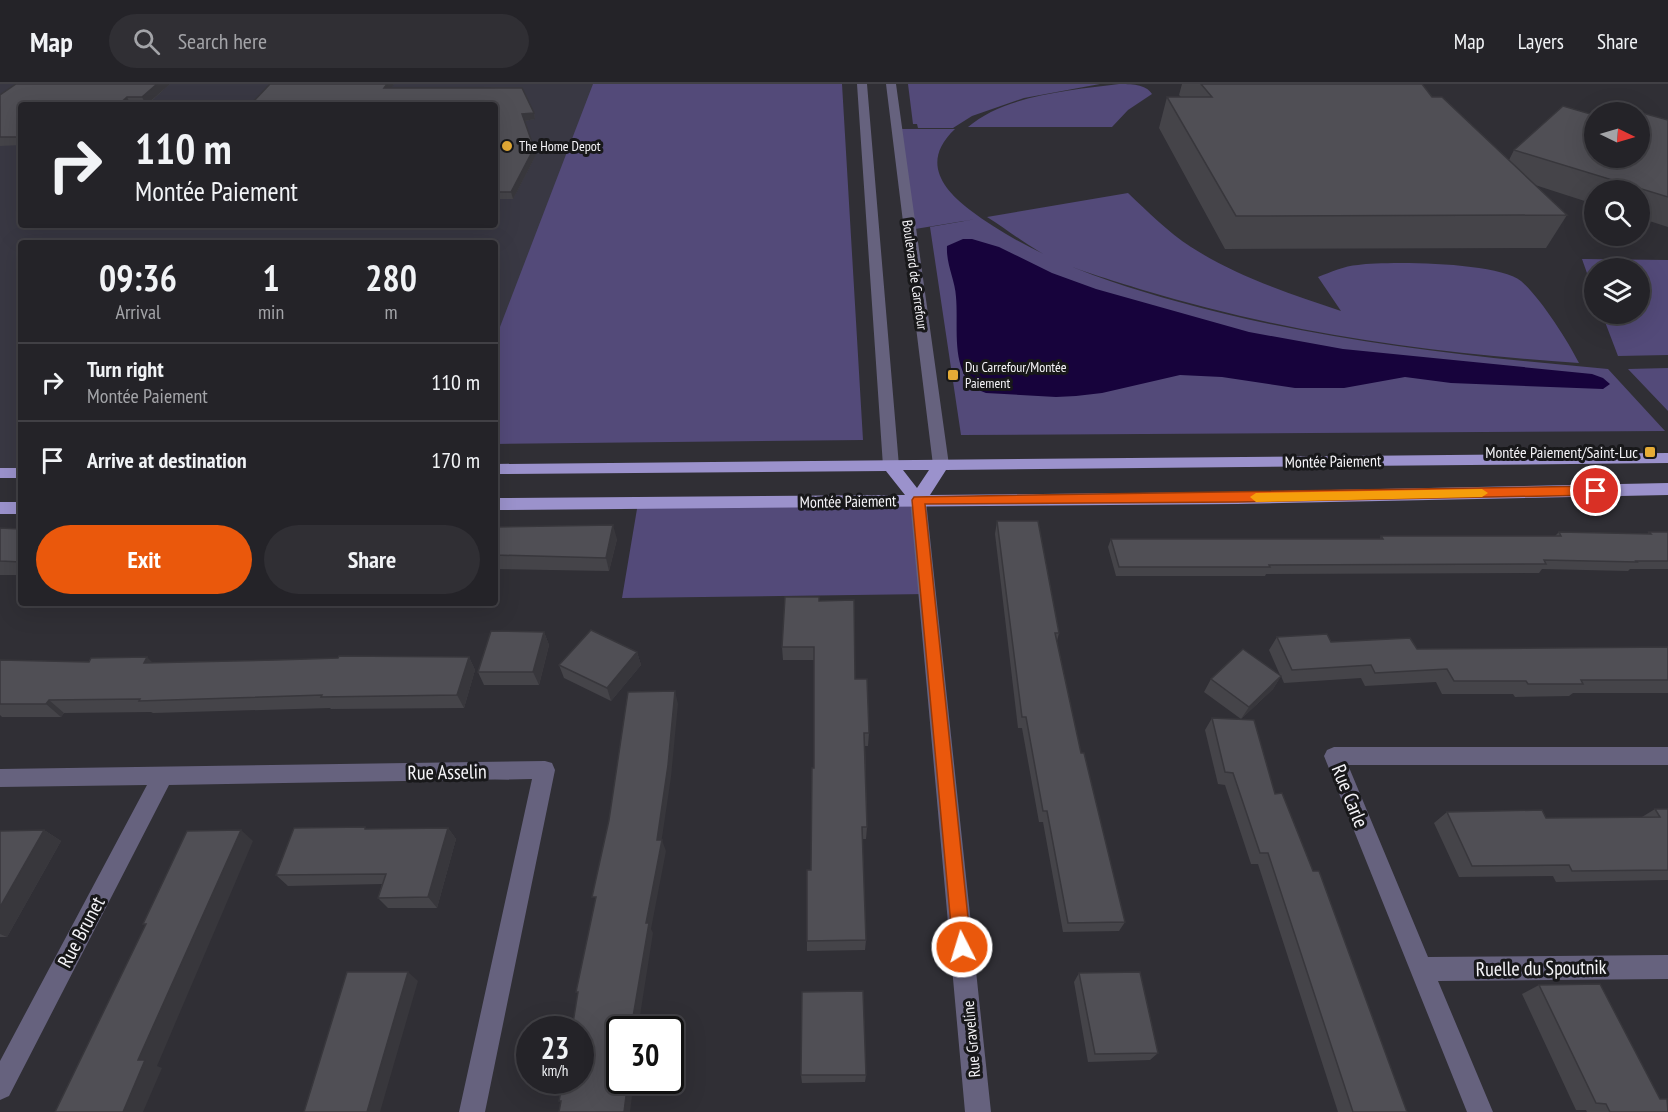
<!DOCTYPE html>
<meta charset="utf-8">
<style>
body{margin:0;font-family:"PT Sans Narrow",sans-serif;background:#302f34;color:#f1f3f6;height:100vh;display:flex;flex-direction:column;font-size:22px;white-space:nowrap}
*{box-sizing:border-box;margin:0}
p{font-size:20px;color:#a3a4a8}
.icon{flex:none;width:33px;height:33px;fill:none;stroke:currentColor;stroke-width:2;stroke-linecap:round;stroke-linejoin:round}
.map{position:relative;flex:1;overflow:hidden}
.drawer{position:absolute;left:18px;top:156px;width:480px;height:366px;display:flex;flex-direction:column;background:#242328;border-radius:6px;box-shadow:0 6px 24px #0002,0 0 0 2px #414045}
.drawer>*{flex:none}
.banner{position:absolute;left:18px;top:18px;width:480px;height:126px;border-radius:6px;box-shadow:0 6px 24px #0002,0 0 0 2px #414045;background:#242328;color:#f1f3f6;overflow:hidden}
.needle{width:39px;rotate:95deg}
.controls{position:absolute;left:1584px;top:18px;display:grid;gap:12px}
.controls a{display:grid;place-items:center;width:66px;height:66px;border-radius:50%;background:#242328;box-shadow:0 6px 24px #0002,0 0 0 2px #414045;font-size:30px}
.speed{position:absolute;left:516px;top:932px;display:flex;gap:12px;font-size:30px;font-weight:700;text-align:center}
.speed>*{display:grid;place-content:center;width:78px;height:78px;border-radius:50%;background:#242328;box-shadow:0 6px 24px #0002,0 0 0 2px #414045;line-height:1}
.speed small{font-size:15px;font-weight:400}
.speed .limit{border:3px solid #111;border-radius:9px;background:#fff;color:#111}
.pin{position:absolute;display:grid;place-items:center;width:51px;height:51px;color:#fff;margin:-26px;border:3px solid #fff;border-radius:50%;box-shadow:0 2px 6px #0007}
.me{position:absolute;width:66px;margin:-33px;rotate:355deg;stroke-linejoin:round;filter:drop-shadow(0 0 4px #0008)}
.turn{display:flex;align-items:center;gap:21px;height:126px;padding:0 18px;font-size:27px}
.turn .icon{width:78px;height:78px;stroke-width:2.5}
.turn b{display:block;font-size:42px;line-height:51px}
.eta{display:flex;justify-content:space-evenly;align-items:center;height:102px;text-align:center}
.eta b{font-size:36px;font-weight:800;line-height:42px}
.action{display:flex;gap:12px;margin-top:auto;padding:12px 18px}
.action a{flex:1;height:69px;border-radius:36px;background:#ea580c;color:#fff;font-size:24px;font-weight:800;line-height:69px;text-align:center}
.action a+a{background:#302f34;color:#f1f3f6}
ul{padding:0;list-style:none}
li{display:flex;align-items:center;gap:18px;height:78px;padding:0 18px;border-top:2px solid #414045}
li div{flex:1}
li b{display:block;font-size:22px}
li em{font-style:normal}
header{display:flex;align-items:center;gap:36px;box-sizing:border-box;height:84px;padding:0 30px;background:#242328;border-bottom:2px solid #414045}
header strong{font-size:28px}
nav{display:flex;gap:33px;margin-inline-start:auto;font-size:21px}
.search{width:420px;height:54px;background:#302f34;display:flex;align-items:center;gap:15px;box-sizing:border-box;padding:0 21px;border-radius:33px;color:#a3a4a8;font-size:22px}
.map>svg:first-child{display:block}
.built{fill:#393843;fill-rule:evenodd}
.green{fill:#534a79}
.water{fill:#17033c}
.lines{fill:none;stroke-linecap:round;stroke-linejoin:round}
.minor{fill:#66627e;fill-rule:evenodd}
.major{fill:#9b92cc;fill-rule:evenodd}
.wall{fill:#454449}
.shaded-wall{fill:#38373c}
.building{fill:#504f55;stroke:#38373c;stroke-width:1.5}
.route{fill:#ea580c;stroke:#983908;stroke-width:1.5}
.slow{fill:#f59e0b}
.poi-dot{fill:#e6ac36;stroke:#18181a;stroke-width:2}
.labels{text-anchor:middle;stroke-width:6;stroke-linejoin:round;paint-order:stroke}
.far-poi-label{font-size:14px;fill:#f5f4f8;stroke:#18181a;text-anchor:start}
.far-street-label{font-size:14px;fill:#f5f4f8;stroke:#18181a}
.poi-label{font-size:16px;fill:#f5f4f8;stroke:#18181a;text-anchor:end}
.street-label{font-size:16px;fill:#f5f4f8;stroke:#18181a}
.near-street-label{font-size:20px;fill:#f5f4f8;stroke:#18181a}
</style>
<header>
<strong>Map</strong>
<div class="search"><svg class="icon" aria-label="search" viewBox="0 0 24 24"><circle cx="10" cy="10" r="6"/><path d="M15 15l6 6"/></svg>Search here</div>
<nav><a>Map</a><a>Layers</a><a>Share</a></nav>
</header>
<div class="map">
<svg width="1668" height="1028" viewBox="0 0 1668 1028">
<rect width="100%" height="100%" fill="#302f35"/>
<!-- built -->
<path class="built" d="M0,0H598L495,273V159H21V389H0ZM21,21H495V141H21Z"/>
<!-- green -->
<path class="green" d="M593,0H842L863,356L495,360V256Z
M908,0H1100L1024,14L972,32L953,44H918L917,40H913Z
M1119,0C1130,0 1146,0 1152,10L1128,26L1112,43H968C1005,11 1072,6 1119,0Z
M896,45H955C922,76 940,103 970,126C1031,172 1105,198 1179,218C1320,257 1463,272 1608,285L1665,347L961,351L930,143L976,135L909,146Z
M1128,109C1148,128 1168,148 1191,163C1236,192 1290,210 1341,227L1318,193C1331,188 1344,182 1358,181C1389,177 1497,178 1521,197C1540,213 1568,257 1579,279C1431,269 1285,249 1143,206C1112,196 1067,184 1040,168C1022,158 1005,144 987,133Z
M1582,175L1668,176V271L1618,272L1602,230H1640V184H1594V209Z
M1668,284V327L1628,285Z
M918,416L928,510L622,514L638,419Z"/>
<!-- water -->
<path class="water" d="M963,155H972L999,163L1052,189L1096,205L1249,248L1343,265L1592,290L1603,294L1610,300L1603,305L1451,299L1405,293L1344,304H1295L1222,293L1180,291L1102,309L1076,312L1056,313L986,309C948,296 959,245 956,213C955,195 946,181 947,162Z"/>
<g class="lines">
<!-- minor -->
<path class="minor" d="M857,0H867L899,382L897,386H885L883,382Z
M886,0H896L949,381L947,385H935L933,381Z
M918,410L924,412L926,416L991,1028H965L910,416L912,412Z
M1334,663H1668V681H1348L1428,873L1668,871V895L1438,897L1493,1028H1467L1324,672L1327,666Z
M545,677L552,679L555,686L485,1028H459L532,695L169,701L9,1012L0,1016V977L147,701L0,703V685Z"/>
<!-- major -->
<path class="major" d="M1668,369V379L946,386L930,411L1237,408L1668,399V411L1237,420L495,426V414L905,411L886,387L495,390V380ZM903,386H929L917,404Z
M0,384H21V394H0Z
M0,418H21V430H0Z"/>
</g>
<!-- wall -->
<path class="wall" d="M16,0H170L147,21H21V61L0,62V11Z
M270,0H394L391,4H522L534,29L535,35L525,37L536,71L513,115H495V21H250Z
M1182,0H1422L1432,13L1509,76L1514,66L1594,31L1668,36V143L1640,134V106H1594V120L1535,101L1567,131L1546,164L1225,165L1159,44L1167,13H1181L1179,11Z
M997,437L1059,549L1057,557L1081,669L1125,838L1119,847L1063,848L1043,738H1039L1022,644H1018L995,450Z
M495,443L617,455L609,487L495,485Z
M0,444L21,445V491H0Z
M1559,448L1647,450L1649,448H1668V485H1630L1628,487L1542,485L1539,489L1266,490L1265,492H1116L1108,463L1111,455H1380L1381,452H1555Z
M819,517L855,595L869,649L868,662H865L867,743L866,755H862L866,856L865,866L807,867V857L811,786L814,684V576H783L782,563Z
M544,548L549,561L539,601H484L478,588Z
M1277,553L1417,565L1668,563V609H1573L1569,612L1515,613L1513,610H1442L1436,598L1365,602L1361,594L1284,599L1281,592L1273,605L1241,635L1204,608L1211,595L1280,591L1269,566Z
M637,568L641,581L611,617L564,594L559,581Z
M469,573L475,586L464,624L331,625L330,624L153,629L151,628L64,629L61,633H2L0,631V576L153,579Z
M1212,634L1275,710L1407,1028H1338L1258,780H1251L1225,701L1218,700L1205,646Z
M1655,725H1668V796L1556,798L1553,792L1459,793L1434,739L1447,728L1546,734L1642,733Z
M448,744L456,755L437,824H388L378,814L382,800L288,802L276,791L368,745Z
M44,746L61,757L7,853H0V747Z
M1079,889L1158,969L1150,976L1088,978L1074,898Z
M1539,901L1660,1015L1668,1028H1587L1586,1026H1576L1522,910Z
M801,991H866L865,998L802,999Z"/>
<!-- shaded-wall -->
<path class="shaded-wall" d="M157,0H170L146,21L142,13Z
M387,0H394L386,11L384,4Z
M127,13L131,21H118Z
M534,29L535,35L524,37L522,30Z
M534,64L536,71L513,115L511,108Z
M613,441L617,455L609,487L606,474Z
M544,548L549,561L539,601L533,588Z
M637,568L641,581L611,617L607,604Z
M147,573L160,586L144,579Z
M469,573L475,586L464,624L457,611Z
M1281,592L1273,605L1241,635L1249,623Z
M675,607L678,620L671,693L660,767L657,756Z
M49,616L64,629L61,633L46,620Z
M448,744L456,755L437,824L428,813Z
M44,746L61,757L7,853L0,850V823Z
M241,746L253,757L157,982L162,984L143,1028H123L138,976Z
M662,756L666,767L651,845L653,849L639,938L641,942L640,945H635L633,933L646,839Z
M408,888L418,897L380,1028H367Z
M628,996H634L630,1028H624Z"/>
<!-- building -->
<path class="building" d="M16,0H157L142,13H127L118,21H21V53H0V11Z
M270,0H387L384,4H522L534,29L522,30L534,64L511,108H495V21H250Z
M1201,0H1422L1432,13H1442L1567,131L1236,132L1167,13H1212Z
M1606,19L1668,36V113L1514,66L1563,22L1594,31V74H1640V28H1597Z
M997,437H1038L1059,549H1055L1081,669H1084L1125,838L1068,839L1047,727H1043L1026,633H1022Z
M613,441L606,474L495,471V443Z
M0,444L21,445V478L0,477Z
M1559,448L1651,450L1649,448H1668V477H1636L1637,478L1544,476L1546,480L1269,481L1270,483H1119L1111,455H1383L1381,452H1561Z
M785,513H819V517L854,516L855,595H867L869,649H864L867,743H862L866,856L807,857V786H811L812,684H814V563H782Z
M591,546L637,568L607,604L559,581Z
M491,547L544,548L533,588H478Z
M1327,550L1331,558L1410,554L1417,565L1668,563V596H1581L1583,600H1528L1526,597H1454L1447,585L1375,589L1371,581L1292,586L1277,553Z
M1243,565L1281,592L1249,623L1211,595Z
M339,572L469,573L457,611L321,613L322,611L139,617L140,615L49,616L46,620H0V576L89,578L91,574L147,573L144,579L276,576L338,574Z
M675,607L668,681L657,756H662L646,839H649L633,933H636L635,945H620V996H628L624,1028H559L561,1017H559L563,996H580V945H572L578,908H576L596,813H592L609,736L628,608Z
M1212,634L1254,636L1275,710L1282,709L1313,787H1319L1407,1028H1353L1268,769H1260L1233,689L1225,688Z
M1655,725H1668V786L1572,787L1569,781L1472,782L1447,728L1542,726L1546,734L1660,733Z
M365,743V745L448,744L428,813L378,814L386,790L276,791L294,744Z
M44,746L0,823V747Z
M241,746L138,976H145L123,1028H55L146,840H143L187,747Z
M347,888H408L367,1028H304Z
M1140,888L1158,969L1095,970L1079,889Z
M1600,900L1660,1015H1667L1668,1028H1610L1606,1020L1596,1019L1539,901Z
M863,907L866,991H801L802,908Z"/>
<!-- route -->
<path class="route" d="M1596,402L1602,407L1596,411L1237,418L925,420L971,863L968,870L962,872L956,870L953,863L912,416L914,413Z"/>
<!-- slow -->
<path class="slow" d="M1482,405L1488,409L1482,413L1256,418L1250,413L1256,409Z"/>
<!-- markers -->
<g class="poi-dot">
<circle cx="507" cy="62" r="6"/>
<rect x="947" y="285" width="12" height="12" rx="3"/>
<rect x="1644" y="362" width="12" height="12" rx="3"/>
</g>
<g class="labels">
<!-- far-poi labels -->
<g class="far-poi-label">
<text x="519" y="67">The Home Depot</text>
<text x="965" y="288">Du Carrefour/Montée<tspan x="965" dy="16">Paiement</tspan></text>
</g>
<!-- far-street labels -->
<g class="far-street-label">
<text transform="translate(915 191) rotate(82)" y="5">Boulevard de Carrefour</text>
</g>
<!-- poi labels -->
<g class="poi-label">
<text x="1638" y="374">Montée Paiement/Saint-Luc</text>
</g>
<!-- street labels -->
<g class="street-label">
<text transform="translate(1333 377) rotate(-1)" y="6">Montée Paiement</text>
<text transform="translate(848 417) rotate(-1)" y="6">Montée Paiement</text>
<text transform="translate(971 955) rotate(-95)" y="6">Rue Graveline</text>
</g>
<!-- near-street labels -->
<g class="near-street-label">
<text transform="translate(447 688) rotate(-1)" y="7">Rue Asselin</text>
<text transform="translate(1350 712) rotate(68)" y="7">Rue Carle</text>
<text transform="translate(81 848) rotate(-62)" y="7">Rue Brunet</text>
<text transform="translate(1541 884) rotate(-1)" y="7">Ruelle du Spoutnik</text>
</g>
</g>
</svg>
<div class="controls">
<a><svg class="needle" viewBox="-14 -14 28 28"><path d="M0-13l5 13h-10z" fill="#e53935"/><path d="M0 13l5-13h-10z" fill="#a3a4a8"/></svg></a>
<a><svg class="icon" aria-label="search" viewBox="0 0 24 24"><circle cx="10" cy="10" r="6"/><path d="M15 15l6 6"/></svg></a>
<a><svg class="icon" aria-label="layers" viewBox="0 0 24 24"><path d="M12 4l9 5-9 5-9-5zM3 14l9 5 9-5"/></svg></a>
</div>
<div class="speed"><div>23<small>km/h</small></div><div class="limit">30</div></div>
<div class="pin" style="left:1596px;top:407px;background:#d93025"><svg class="icon" aria-label="arrive" viewBox="0 0 24 24"><path d="M6 21V4h12l-3 4 3 4H6"/></svg></div>
<svg class="me" style="left:962px;top:863px" viewBox="-20 -20 40 40"><circle r="17" fill="#ea580c" stroke="#fff" stroke-width="3"/><path d="M0-11L8 9 0 5-8 9z" fill="#fff"/></svg>
<div class="banner">
<div class="turn"><svg class="icon" aria-label="right" viewBox="0 0 24 24"><path d="M7 20v-9h11M14 6l5 5-5 5"/></svg><div><b>110 m</b>Montée Paiement</div></div>
</div>
<section class="drawer">
<div class="eta">
<div><b>09:36</b><p>Arrival</p></div>
<div><b>1</b><p>min</p></div>
<div><b>280</b><p>m</p></div>
</div>
<ul>
<li><svg class="icon" aria-label="right" viewBox="0 0 24 24"><path d="M7 20v-9h11M14 6l5 5-5 5"/></svg><div><b>Turn right</b><p>Montée Paiement</p></div><em>110 m</em></li>
<li><svg class="icon" aria-label="arrive" viewBox="0 0 24 24"><path d="M6 21V4h12l-3 4 3 4H6"/></svg><div><b>Arrive at destination</b></div><em>170 m</em></li>
</ul>
<div class="action"><a>Exit</a><a>Share</a></div>
</section>
</div>
